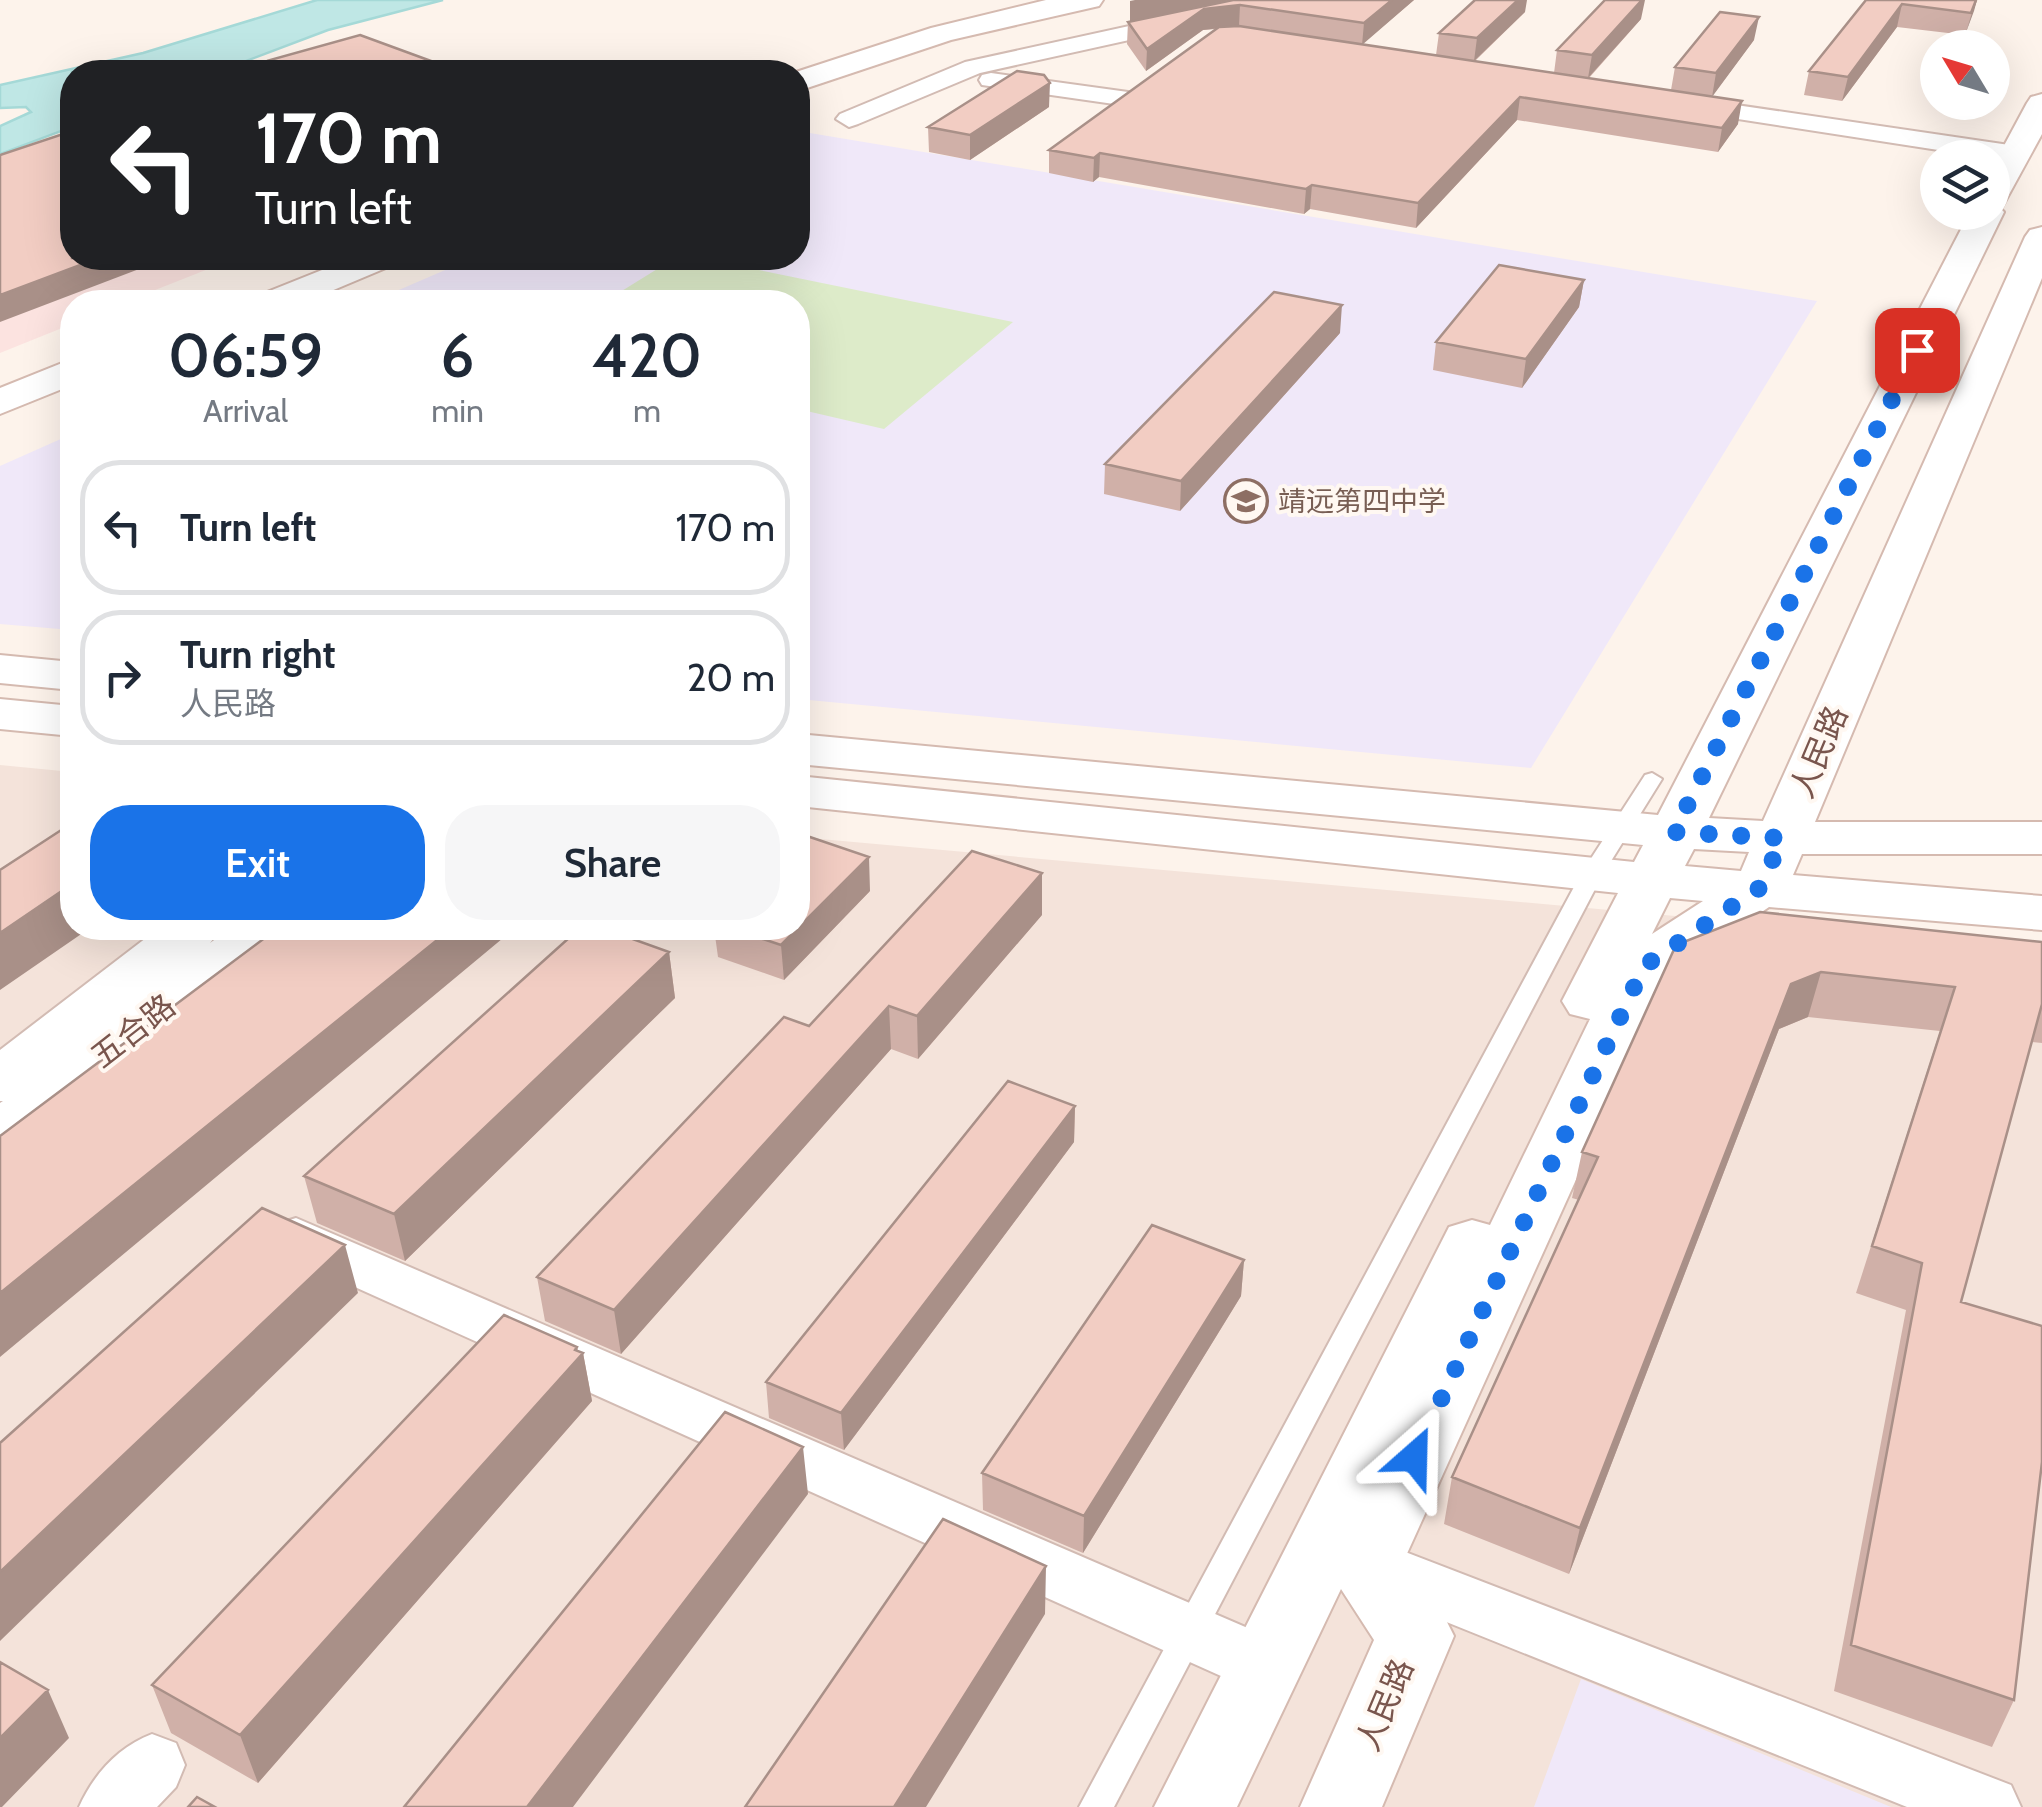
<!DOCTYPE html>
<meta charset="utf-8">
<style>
body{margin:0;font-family:Cabin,"Noto Sans SC",sans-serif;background:#f6f6f7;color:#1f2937;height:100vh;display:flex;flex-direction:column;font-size:38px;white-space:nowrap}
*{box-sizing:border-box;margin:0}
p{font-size:32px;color:#747a83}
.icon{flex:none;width:55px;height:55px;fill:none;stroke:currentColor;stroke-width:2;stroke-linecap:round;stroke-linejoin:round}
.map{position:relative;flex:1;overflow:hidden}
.panel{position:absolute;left:60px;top:290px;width:750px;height:650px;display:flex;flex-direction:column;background:#fff;border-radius:40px;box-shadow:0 10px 40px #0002}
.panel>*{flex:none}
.guide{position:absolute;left:60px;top:60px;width:750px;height:210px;border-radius:40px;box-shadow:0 10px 40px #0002;background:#202124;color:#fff;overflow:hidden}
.needle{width:65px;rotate:308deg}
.tools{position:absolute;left:1920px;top:30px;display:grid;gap:20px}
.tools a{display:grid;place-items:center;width:90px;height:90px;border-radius:50%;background:#fff;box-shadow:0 10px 40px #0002;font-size:50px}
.pin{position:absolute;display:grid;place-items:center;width:85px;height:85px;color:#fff;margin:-42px;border-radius:20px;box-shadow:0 5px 15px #0006}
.me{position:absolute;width:110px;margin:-55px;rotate:25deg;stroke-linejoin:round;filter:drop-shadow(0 0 8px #0008)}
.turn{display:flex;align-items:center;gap:35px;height:210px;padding:0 30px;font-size:45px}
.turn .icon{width:130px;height:130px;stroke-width:2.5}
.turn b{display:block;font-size:70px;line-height:85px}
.eta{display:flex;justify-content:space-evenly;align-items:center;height:170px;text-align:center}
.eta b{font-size:60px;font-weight:600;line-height:70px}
.action{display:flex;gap:20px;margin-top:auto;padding:20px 30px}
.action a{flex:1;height:115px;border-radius:40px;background:#1a73e8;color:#fff;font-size:40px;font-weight:600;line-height:115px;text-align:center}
.action a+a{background:#f6f6f7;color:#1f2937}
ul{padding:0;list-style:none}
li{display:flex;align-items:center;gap:30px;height:135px;margin:0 20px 15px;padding:0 10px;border:5px solid #e0e1e3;border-radius:40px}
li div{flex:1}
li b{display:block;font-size:38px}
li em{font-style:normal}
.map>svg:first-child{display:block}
.residential{fill:#f4e3da}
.commercial{fill:#fce3e0}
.education{fill:#f0e8f9}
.green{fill:#ddebc9}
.water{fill:#bfe7e5;stroke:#a5d9d7;stroke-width:2.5}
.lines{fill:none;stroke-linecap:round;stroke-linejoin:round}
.service-casing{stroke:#d2bbb3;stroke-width:4}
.minor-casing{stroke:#d2bbb3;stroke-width:4}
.tertiary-casing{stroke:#d2bbb3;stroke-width:4}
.secondary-casing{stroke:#d5bab0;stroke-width:4}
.service{fill:#fff;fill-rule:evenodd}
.minor{fill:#fff;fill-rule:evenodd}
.tertiary{fill:#fff;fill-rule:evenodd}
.secondary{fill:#fff;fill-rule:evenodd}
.wall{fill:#d0b0a8}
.shaded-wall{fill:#a99088}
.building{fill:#f2cdc3;stroke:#a99088;stroke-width:2.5}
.route{stroke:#1a73e8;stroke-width:18;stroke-dasharray:0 32.4}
.labels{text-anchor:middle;stroke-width:8;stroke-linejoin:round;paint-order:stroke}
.far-education-label{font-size:28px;fill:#785e54;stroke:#fff8f2;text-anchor:start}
.street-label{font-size:32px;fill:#79554d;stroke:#fff8f2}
</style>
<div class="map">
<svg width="2042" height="1807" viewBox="0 0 2042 1807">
<rect width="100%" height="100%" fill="#fdf3eb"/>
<!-- residential -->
<path class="residential" d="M0,765L72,772V928H798V837L2042,949V1807H0Z"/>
<!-- commercial -->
<path class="commercial" d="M0,182L72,258H236L125,302H72V324L0,353Z"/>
<!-- education -->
<path class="education" d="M798,131L1817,301L1531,768L798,699V302H371L473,258H798Z
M72,434V630L0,624V466Z
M1581,1679L1891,1807H1534Z"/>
<!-- green -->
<path class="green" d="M675,258H700L1013,322L884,429L798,409V302H604Z"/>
<!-- water -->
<path class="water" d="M317,0H443L328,30L217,72H72V127L0,154V126L31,112L26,107L0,108V85L143,53Z"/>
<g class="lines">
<!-- service casing -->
<g class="service-casing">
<path id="service" d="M1652,773L1662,779L1603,874L1114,1807H1079L1581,874L1645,775Z"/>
</g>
<!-- minor casing -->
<g class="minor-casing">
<path id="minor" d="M1248,0H1290L1279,7L980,73L858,124L849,127L836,119L840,114L965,62Z
M991,73L1128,92L1140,99L1128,106L982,85L979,80L982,75Z
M1682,97L2016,146L2029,154L2016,162L1673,109L1670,104L1673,99Z
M296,1218L1287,1645L1296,1665L1287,1685L1264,1693L1241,1685L277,1252L269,1238L277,1224Z
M1369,1538L2011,1785L2021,1807H1907L1347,1582L1338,1564L1347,1546Z
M152,1734L176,1743L185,1765L176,1787L157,1807H79C94,1774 118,1747 152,1734Z"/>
</g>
<!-- tertiary casing -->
<g class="tertiary-casing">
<path id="tertiary" d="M159,928H222L210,943L231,928H294L286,940L22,1150L0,1157V1103L3,1101H0V1050Z"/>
</g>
<!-- secondary casing -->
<g class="secondary-casing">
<path id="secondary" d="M1046,0H1103L1099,6L951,40L798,91L796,72L931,28Z
M2042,94V134L2001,209L2004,212L1709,818L1763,821L2025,237L2030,230L2042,227V278L1815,822H2042V854H1802L1793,875L2042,896V930L1769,907L1668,976L1405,1558L1442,1612L1454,1636L1382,1807H1300L1374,1640L1341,1589L1237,1807H1154L1449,1227L1472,1220L1490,1225L1590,1019L1570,1014L1562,1001L1618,893L798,806V776L1634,862L1643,845L798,764V734L1658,815L1970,212H1992V168L2027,103L2031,97ZM1694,849L1749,852L1741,871L1685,866ZM1670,898L1703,901L1652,934Z
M352,258H399L393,265L305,302H257L262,294Z
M72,359V385L0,414V388Z
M0,655L72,662V690L0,683Z
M0,699L72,706V736L0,729Z"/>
</g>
<!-- service -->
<use href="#service" class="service"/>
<!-- minor -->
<use href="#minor" class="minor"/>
<!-- tertiary -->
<use href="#tertiary" class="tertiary"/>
<!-- secondary -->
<use href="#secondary" class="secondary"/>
</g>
<!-- wall -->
<path class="wall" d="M1233,0H1414L1362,44L1436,55L1439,33L1525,12L1475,61L1554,73L1557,50L1641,19L1589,78L1671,90L1675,67L1754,40L1712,96L1738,124L1718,152L1517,120L1416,228L1310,209L1304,214L1099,177L1093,182L1049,173V150L1217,29L1203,30L1146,71L1127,44L1128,22Z
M1866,0H1977L1965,35L1897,27L1842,101L1804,95L1809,71Z
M1049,107L970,160L929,152L928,127Z
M1584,280L1579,307L1522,388L1433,370L1436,342Z
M1340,333L1180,511L1104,494L1105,464Z
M870,891L784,980L718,957L714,928H798Z
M1042,915L918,1059L891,1049L621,1354L545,1321L537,1277L809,1026Z
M2042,942V1043L2032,1042L1961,1302L2014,1700L1992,1747L1834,1691L1906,1310L1856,1293L1940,1031L1808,1017L1779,1029L1569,1574L1444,1524L1452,1477L1579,1200L1572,1198L1582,1152L1676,945Z
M669,952L675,998L405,1261L317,1223L304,1176Z
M1075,1106L1074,1142L844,1450L769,1418L766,1382Z
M1244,1260L1241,1296L1083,1553L983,1510L982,1473Z
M577,1347L578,1351L583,1353L592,1401L258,1783L171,1733L152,1685Z"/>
<!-- shaded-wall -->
<path class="shaded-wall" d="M1135,0H1230L1130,22V1Z
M1392,0H1414L1362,45L1364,23Z
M1518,0H1527L1525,12L1474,61L1477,38Z
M1642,0H1645L1641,19L1588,78L1592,55Z
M1976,0H1977L1974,11L1965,35Z
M1902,4L1897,27L1842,101L1848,77Z
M1240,5L1239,26L1203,30L1146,71L1147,49L1204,9Z
M1759,17L1754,40L1712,97L1716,73Z
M1050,83L1049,107L970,160V135Z
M1520,97L1517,120L1416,228L1418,203Z
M1742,101L1738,124L1718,152L1722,128Z
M1100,153L1099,177L1093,182L1094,158Z
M1312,185L1310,209L1304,214L1306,189Z
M99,258H168L0,322V295Z
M1584,280L1579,307L1522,388L1526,359Z
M1342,305L1340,333L1180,511L1181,481Z
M869,857L870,891L784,980L781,945Z
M1042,873V915L918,1059L917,1016Z
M72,884V928H90L0,990V933Z
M452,928H515L0,1357V1293Z
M669,952L675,998L405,1261L394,1214Z
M1821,972L1808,1017L1779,1029L1569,1574L1580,1528L1791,984Z
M889,1006L891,1049L621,1354L614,1310Z
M1075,1106L1074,1142L844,1450L841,1413Z
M345,1245L358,1293L0,1641V1572Z
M1244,1260L1241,1296L1083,1553L1084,1516Z
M577,1347L579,1358L583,1353L592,1401L258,1783L240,1735Z
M803,1447L808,1494L573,1807H527Z
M1046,1566L1045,1614L926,1807H894Z
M48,1690L69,1738L2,1807H0V1738Z"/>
<!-- building -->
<path class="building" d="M1233,0H1392L1364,23L1240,5L1204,9L1147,49L1128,22Z
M1475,0H1518L1477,38L1439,33Z
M1605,0H1642L1592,55L1557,50Z
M1866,0H1976L1971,13L1902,4L1848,77L1809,71Z
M1720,12L1759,17L1716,73L1675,67Z
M1239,26L1742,101L1722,128L1520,97L1418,203L1312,185L1306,189L1100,153L1094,158L1049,150L1219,27Z
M360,35L461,72H244L274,62L270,60Z
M1017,71L1044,75L1050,83L970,135L928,127Z
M72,131V258H99L0,295V155Z
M1499,265L1584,280L1526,359L1436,342Z
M1274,292L1342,305L1181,481L1105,464Z
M72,823V884L0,933V870Z
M804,835L869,857L781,945L730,928H798V841Z
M972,851L1042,873L917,1016L889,1006L614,1310L537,1277L784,1017L809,1026Z
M1760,912L2042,942V1004L1961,1302L2042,1326V1462L2014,1700L1851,1645L1922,1263L1872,1246L1955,987L1821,972L1791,984L1580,1528L1452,1477L1598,1157L1582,1152L1676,945Z
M278,928H452L0,1293V1136Z
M580,928H602L669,952L394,1214L304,1176Z
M1008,1081L1075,1106L841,1413L766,1382Z
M262,1208L345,1245L0,1572V1443Z
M1152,1225L1244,1260L1084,1516L982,1473Z
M504,1315L577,1347L575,1350L583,1353L240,1735L152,1685Z
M725,1412L803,1447L527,1807H404Z
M943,1519L1046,1566L894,1807H745Z
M0,1662L48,1690L0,1738Z
M197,1797L215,1807H188Z"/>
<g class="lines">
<!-- route -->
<path class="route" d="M1414,1457L1644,966L1761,887L1782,838L1674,832L1917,350"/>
</g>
<!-- icons -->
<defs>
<g id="school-ring" transform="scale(2.25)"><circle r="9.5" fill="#fff8f2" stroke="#8d6e63" stroke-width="1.5"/><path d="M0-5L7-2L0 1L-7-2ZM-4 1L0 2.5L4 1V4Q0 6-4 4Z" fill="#8d6e63"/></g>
</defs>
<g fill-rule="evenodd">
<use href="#school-ring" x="1246" y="501"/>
</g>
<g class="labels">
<!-- far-education labels -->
<g class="far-education-label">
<text x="1278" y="511">靖远第四中学</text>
</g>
<!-- street labels -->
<g class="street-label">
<text transform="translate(1819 752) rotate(-67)" y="11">人民路</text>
<text transform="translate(133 1031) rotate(-38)" y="11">五合路</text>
<text transform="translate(1385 1705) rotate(-67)" y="11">人民路</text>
</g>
</g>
</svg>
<div class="tools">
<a><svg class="needle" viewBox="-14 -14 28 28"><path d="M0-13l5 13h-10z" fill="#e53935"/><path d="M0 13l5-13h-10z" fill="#747a83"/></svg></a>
<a><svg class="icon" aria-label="layers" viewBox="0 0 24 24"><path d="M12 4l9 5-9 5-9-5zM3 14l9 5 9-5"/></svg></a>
</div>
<div class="pin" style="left:1917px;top:350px;background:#d93025"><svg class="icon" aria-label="arrive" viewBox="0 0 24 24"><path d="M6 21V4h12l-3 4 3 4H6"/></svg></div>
<svg class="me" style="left:1414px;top:1457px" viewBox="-20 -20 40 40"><path d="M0-17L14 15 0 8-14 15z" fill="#1a73e8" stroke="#fff" stroke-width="4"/></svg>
<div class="guide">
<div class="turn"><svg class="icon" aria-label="left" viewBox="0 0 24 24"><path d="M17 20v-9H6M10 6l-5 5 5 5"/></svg><div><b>170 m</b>Turn left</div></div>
</div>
<section class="panel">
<div class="eta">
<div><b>06:59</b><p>Arrival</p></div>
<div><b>6</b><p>min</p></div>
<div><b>420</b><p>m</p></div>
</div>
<ul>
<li><svg class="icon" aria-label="left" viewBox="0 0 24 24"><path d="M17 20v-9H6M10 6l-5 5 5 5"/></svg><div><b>Turn left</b></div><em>170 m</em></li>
<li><svg class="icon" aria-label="right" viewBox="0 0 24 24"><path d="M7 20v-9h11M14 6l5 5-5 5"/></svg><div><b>Turn right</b><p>人民路</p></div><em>20 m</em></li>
</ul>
<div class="action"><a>Exit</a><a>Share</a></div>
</section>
</div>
